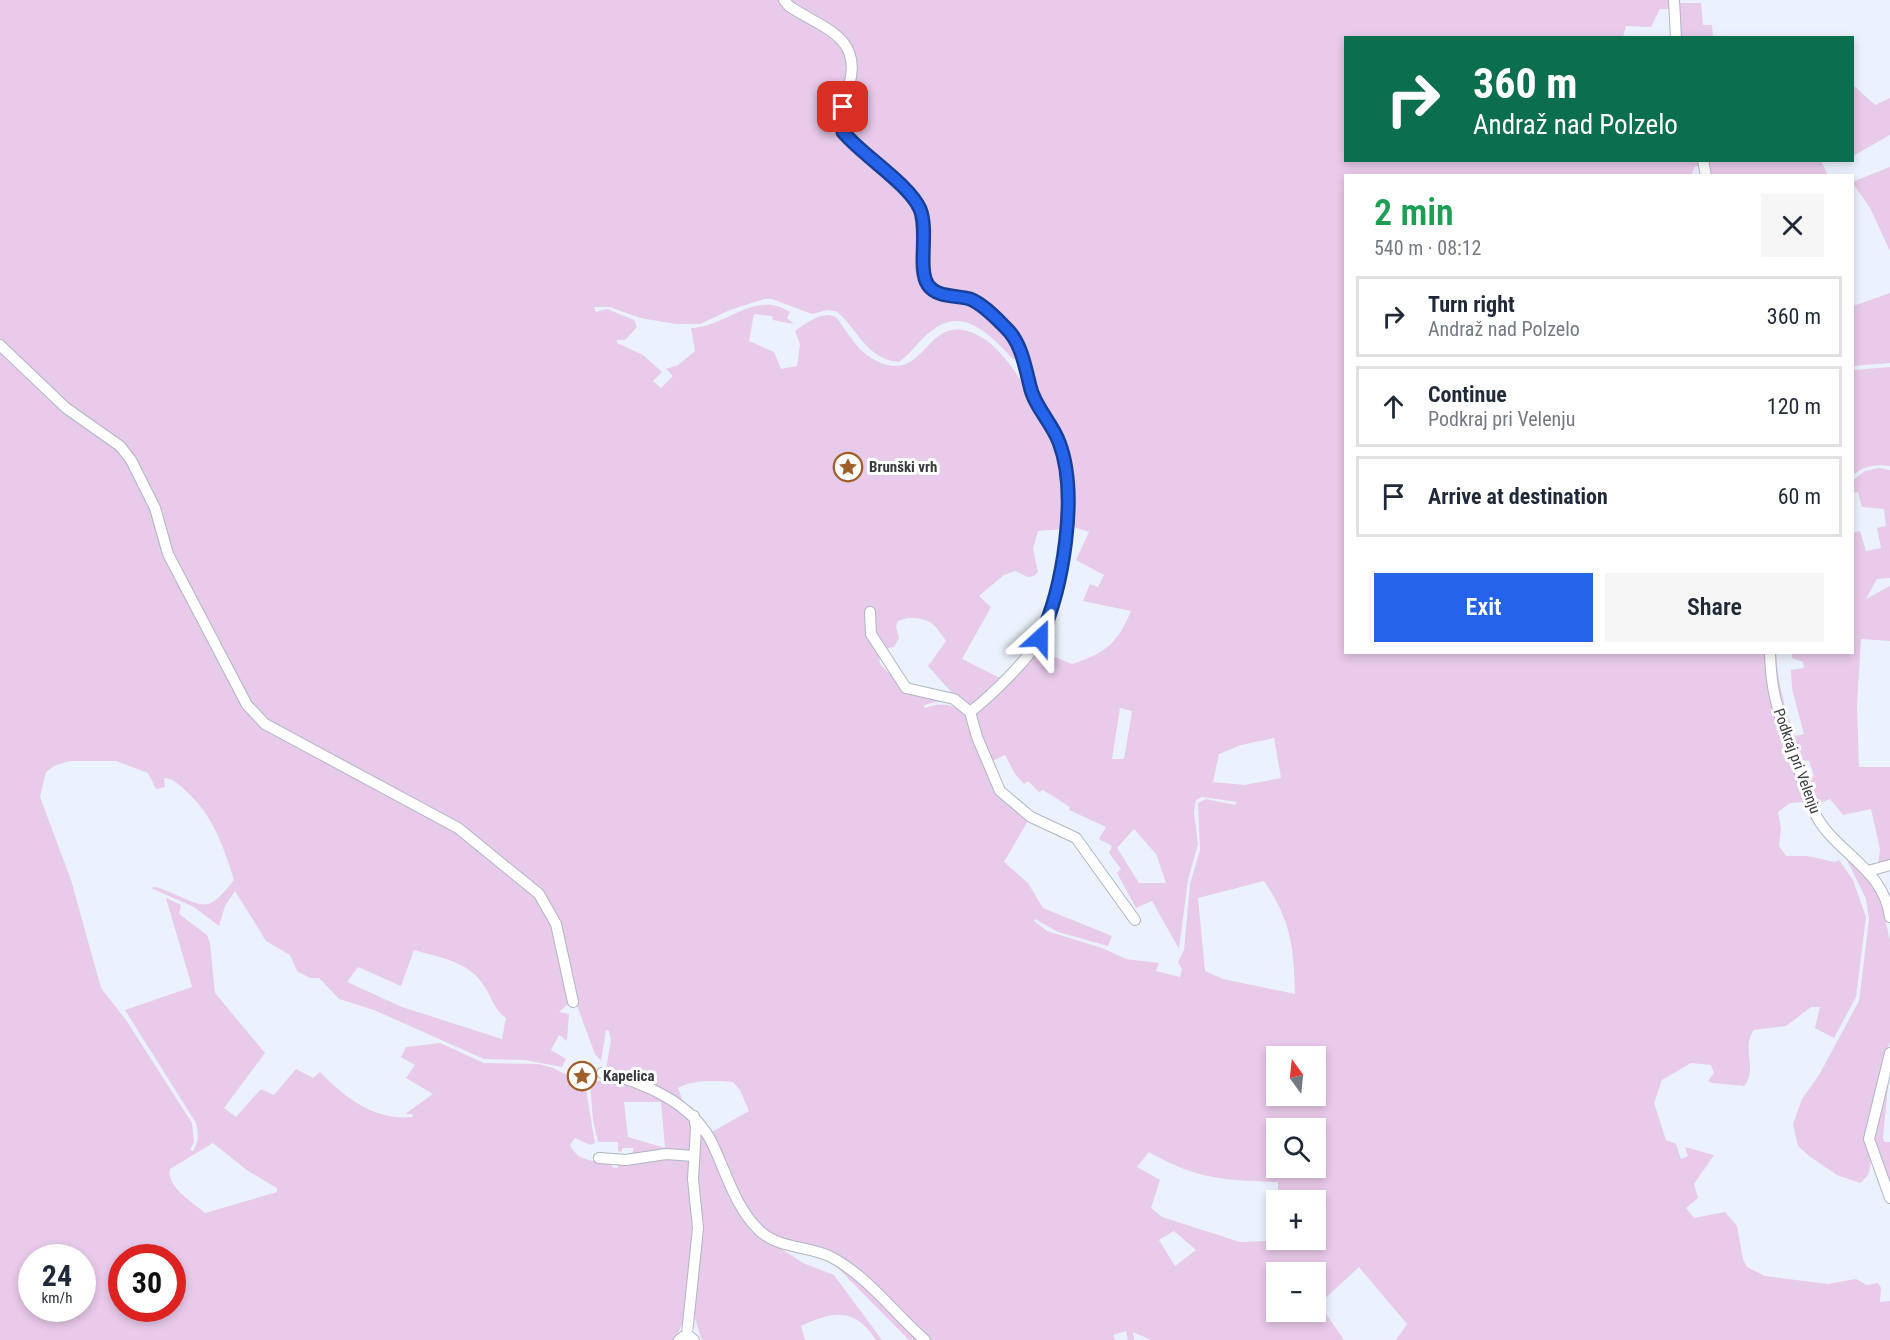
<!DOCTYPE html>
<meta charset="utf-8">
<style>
body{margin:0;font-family:"Roboto Condensed",sans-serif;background:#f6f6f7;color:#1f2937;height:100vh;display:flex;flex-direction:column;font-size:22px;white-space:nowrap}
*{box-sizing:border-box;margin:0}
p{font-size:20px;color:#747a83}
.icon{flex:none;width:33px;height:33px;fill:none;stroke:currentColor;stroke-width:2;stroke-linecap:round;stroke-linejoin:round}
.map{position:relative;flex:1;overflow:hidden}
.sheet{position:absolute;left:1344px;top:174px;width:510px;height:480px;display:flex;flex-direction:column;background:#fff;border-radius:0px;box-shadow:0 3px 9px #0003}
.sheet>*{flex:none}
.top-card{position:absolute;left:1344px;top:36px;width:510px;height:126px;border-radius:0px;box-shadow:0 3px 9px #0003;background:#0b6e4f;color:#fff;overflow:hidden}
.needle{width:39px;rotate:345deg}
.controls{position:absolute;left:1266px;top:1046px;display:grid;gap:12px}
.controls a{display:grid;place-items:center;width:60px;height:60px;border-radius:0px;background:#fff;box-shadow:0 3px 9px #0003;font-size:30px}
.speed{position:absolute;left:18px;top:1244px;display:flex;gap:12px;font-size:30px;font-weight:700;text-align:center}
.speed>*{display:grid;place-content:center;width:78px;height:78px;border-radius:50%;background:#fff;box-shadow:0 3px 9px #0003;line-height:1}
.speed small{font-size:15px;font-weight:400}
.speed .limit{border:9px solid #d22;background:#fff;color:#111}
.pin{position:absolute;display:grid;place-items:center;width:51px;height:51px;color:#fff;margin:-26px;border-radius:12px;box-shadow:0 3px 9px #0006}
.me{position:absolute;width:66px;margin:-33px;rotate:24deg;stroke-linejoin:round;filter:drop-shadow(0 0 4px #0008)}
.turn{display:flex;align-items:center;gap:21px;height:126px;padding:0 30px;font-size:27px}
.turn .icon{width:78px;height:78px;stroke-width:2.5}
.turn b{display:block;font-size:42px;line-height:51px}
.round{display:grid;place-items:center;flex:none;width:63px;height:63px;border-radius:0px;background:#f6f6f7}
.head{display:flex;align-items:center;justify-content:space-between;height:102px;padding:0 30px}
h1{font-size:36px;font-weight:600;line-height:45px;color:#1e9e55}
.primary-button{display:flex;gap:12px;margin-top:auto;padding:12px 30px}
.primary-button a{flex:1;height:69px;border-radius:0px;background:#2563eb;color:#fff;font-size:24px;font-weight:600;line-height:69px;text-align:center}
.primary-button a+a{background:#f6f6f7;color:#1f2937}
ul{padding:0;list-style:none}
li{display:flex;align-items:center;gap:18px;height:81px;margin:0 12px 9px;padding:0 18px;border:3px solid #e0e1e3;border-radius:0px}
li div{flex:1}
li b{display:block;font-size:22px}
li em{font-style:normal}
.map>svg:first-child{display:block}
.green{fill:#e8caea;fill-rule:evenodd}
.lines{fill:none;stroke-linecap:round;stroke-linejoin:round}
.minor-casing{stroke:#afb6c3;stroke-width:12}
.minor{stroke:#fff;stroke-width:10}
.route-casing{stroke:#184099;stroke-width:15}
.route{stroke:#2563eb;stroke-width:10}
.labels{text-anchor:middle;stroke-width:6;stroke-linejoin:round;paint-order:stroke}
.poi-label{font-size:15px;font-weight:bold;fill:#373a3f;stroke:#fff;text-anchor:start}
.street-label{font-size:15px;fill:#373a3f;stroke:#fff}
</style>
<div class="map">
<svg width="1890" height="1340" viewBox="0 0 1890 1340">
<rect width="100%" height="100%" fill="#ecf2fd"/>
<!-- green -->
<path class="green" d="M0,0H781L800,18L842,43L848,56V73L836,115L840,137L909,197C915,206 920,216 921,227C923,242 915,280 927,290C938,300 954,296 967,301C992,310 1010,333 1018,358L1013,359C992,337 965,306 934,329C920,338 913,352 899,362C866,359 859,330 836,311L827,310L812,314L772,299H764L730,310L700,324H676L640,318L610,307H594L596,312L607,309L634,320L637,327L625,340H617V343L643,355L662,372L653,381L661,388L673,376L666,369L678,365L695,351L691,328C725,328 755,289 790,312L787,318L794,324L773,320L772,316L754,314L749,341L774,352L781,369L797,366L800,344L795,331C807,323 823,309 837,318C845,329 852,341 862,351C867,356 875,360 881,363C924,379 925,324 963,330C998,336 1021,381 1037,407C1046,423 1058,438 1063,456C1068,478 1065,505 1064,529L1038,531L1033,549L1038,572L1034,576L1028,577L1015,571L1004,575L979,596L991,607L962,659L1002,679L984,697L976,700L977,704C957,707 942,696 923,706L926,708C939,702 954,704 965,713C986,755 984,793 1029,819L1004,862L1028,883L1043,908L1112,936L1108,946L1058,932L1035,919L1034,921L1047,931L1102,948L1126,959L1159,963L1156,971L1180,977L1182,969L1178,962L1184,950L1190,884L1200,850L1198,803L1206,799L1235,805L1237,802L1202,797L1196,800L1194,812L1198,844L1188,880L1179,949L1152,901L1136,908L1117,873L1121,869L1109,853L1112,846L1099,839L1106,827L1069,810L1070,807L1043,790L1039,792L1028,781L1024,784L1015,774L1005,755L988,763L972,715L1042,639L1052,621L1056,623L1051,632L1054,634L1050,647L1052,656L1072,664C1106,653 1117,644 1131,611L1083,601L1090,584L1098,587L1104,575L1076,560L1089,532L1071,526L1067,456L1060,437L1038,400L1030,363L1018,338L992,307L977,299L934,287L929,281L926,268L927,227L923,208L915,196L847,133C835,103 875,63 844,36C827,21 805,16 789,0H1672L1671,9H1660L1651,27L1626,26L1623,37L1346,38V160H1701L1702,167L1695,166L1691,176H1346V652L1766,653L1768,689L1775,715L1806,802L1790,803L1778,812L1781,829L1779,846L1786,856H1807L1835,862L1839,860L1853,880L1866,917L1856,997L1834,1038L1815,1028L1820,1007H1811L1786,1026L1754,1030C1741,1046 1758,1071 1744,1086L1712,1083L1708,1081L1714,1073L1711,1065L1691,1063L1662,1080L1654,1103L1666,1140L1676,1144L1681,1159L1688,1156L1685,1147L1714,1155L1694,1184L1698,1198L1686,1208L1694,1218L1725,1212L1737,1226L1743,1259L1747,1267L1765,1276L1828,1284L1856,1279L1867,1285L1878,1283L1881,1288L1880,1302L1890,1301V1340H1396L1407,1324L1359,1267L1319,1304L1344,1340H1151L1133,1332L1134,1340H1128L1126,1331L1113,1335L1115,1340H930L843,1260C821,1248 796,1249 773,1238C734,1219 731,1165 710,1133L749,1111L740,1090L733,1082C715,1081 695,1079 678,1088L683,1102L606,1069L611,1040L609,1031L606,1030L601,1061L595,1054L573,995L569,996L568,1004L559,1012L569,1014L567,1041L559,1035L551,1050L566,1059L562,1067L525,1060L484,1059L374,1010L339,999L319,978H310L297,971L290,955L266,941L235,891L225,906L219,926L194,907L151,888C157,886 162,889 169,892C206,907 207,914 234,880C223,845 213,815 184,789C177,783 174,779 164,778L165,787L156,789L148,773L116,761H70L56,765L46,772L40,797L71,880L101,988L126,1020L192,1123L194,1142L190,1150L193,1151C199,1141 199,1134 196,1123L125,1010L192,987L166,898L181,905L179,914L207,935L210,943L215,993L265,1053L224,1108L236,1117L261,1089L274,1095L296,1069L313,1078L320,1072C345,1098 375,1121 413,1117L412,1114H405L433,1094L406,1078L415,1065L401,1057L406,1047L440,1043L484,1063L539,1064L553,1068L585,1084L595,1143L590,1145L575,1138L570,1145C578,1162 594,1161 610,1162L612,1167L617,1168L619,1163L647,1157H689L692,1160L693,1247L683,1320L676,1340H0ZM908,618C930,618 934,623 946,641L928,666L951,692L948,695C933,691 924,680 911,695L880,664L879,655L884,649L894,647L899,638L896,626L898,621ZM1120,708L1132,711L1124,759H1112ZM1274,738L1281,778L1245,785L1213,782L1219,754L1241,745ZM1134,829L1156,854L1166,883H1139L1117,848ZM1264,881C1291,921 1294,947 1295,994L1223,979L1205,971L1198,898ZM414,950C441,958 469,961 485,987C492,998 494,1010 506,1018L502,1039L402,1007L347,982L358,967L401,986ZM1276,1056H1316V1095H1276ZM1276,1128H1316V1167H1276ZM213,1143L248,1171L277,1188V1192L205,1213C193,1202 166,1187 170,1169ZM1149,1152C1198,1180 1224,1180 1278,1182V1200H1316V1239L1240,1242L1162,1217L1151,1208L1160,1180L1137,1167ZM1174,1231L1196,1250L1175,1266L1159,1240ZM32,1257H82V1308H32ZM122,1257H172V1308H122ZM1276,1272H1316V1311H1276Z
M1676,3H1701L1703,25H1712L1713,37H1679Z
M1852,84L1875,105L1890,98V135L1853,156Z
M1706,161H1821L1827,173L1823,176L1709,175Z
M1890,167V251L1870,208L1852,182Z
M1890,293V363L1853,366V306Z
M1890,367V466C1876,464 1864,466 1853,475V370Z
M1879,468L1890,470V578L1877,579L1866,599L1890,586V641L1861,639L1857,705L1859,767H1890V861L1878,865L1880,849L1871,809L1843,815L1830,799L1814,805L1807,778L1814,776L1809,761L1802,760L1803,763L1799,764L1783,724L1772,653H1776C1778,683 1784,707 1795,736L1804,734L1792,689L1791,670L1804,668L1803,662L1792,658V653L1852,652L1853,533L1860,531L1866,551L1881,548L1877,528L1886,526L1884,509L1862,507L1858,492L1853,493V480L1865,471Z
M1844,854L1863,873L1876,891L1883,909L1890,941V1041L1880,1082L1870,1155C1871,1167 1871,1175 1860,1183L1837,1175L1809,1156L1798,1146L1793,1124L1802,1099L1819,1075L1859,1001L1869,920L1866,899Z
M1890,1066L1883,1137L1884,1142H1890V1191L1873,1140Z
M607,1078L651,1094L688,1115L692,1131L690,1150L631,1157L634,1148H623L621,1152L618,1151V1142H598L593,1120L590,1084ZM624,1102H661L665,1148L628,1137Z
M700,1131L768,1240L803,1263L834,1275L882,1340H876C854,1307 834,1311 801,1326L805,1340H702L692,1310Z
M830,1260L859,1282L920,1340H909Z"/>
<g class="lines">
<!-- minor casing -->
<g class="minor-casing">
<path id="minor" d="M784,0L789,6C823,29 863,36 849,86C844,101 840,115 843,131L916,202L923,218L925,278C934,299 953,292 971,300C984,305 997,318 1007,328C1024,346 1023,371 1032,391C1040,409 1053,425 1060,443C1077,492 1065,590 1042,635C1031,657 990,697 970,712
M1674,0L1676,38
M1703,160L1706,176
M0,345L66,408L120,446L131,460L155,508L168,554L247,705L265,724L458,828L539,894L556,924L573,1002
M870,612L871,634L906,688L954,699L970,712
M1770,652C1771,701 1782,719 1797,763C1803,781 1808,802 1818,819C1838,853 1884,870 1890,917
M970,712L977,737L1000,791L1031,817L1076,838L1135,920
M1868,871L1890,865
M1890,1053L1869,1139L1890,1198
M602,1073C644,1081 695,1105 713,1145C727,1175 736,1209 761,1232C782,1250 810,1245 833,1258C868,1277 895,1314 925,1340
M599,1158L626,1160L666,1154L694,1156
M687,1334L698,1228L693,1179L696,1128L694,1116
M679,1340L687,1334L694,1340"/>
</g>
<!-- minor -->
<use href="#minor" class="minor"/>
</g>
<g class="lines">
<!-- route casing -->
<g class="route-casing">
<path id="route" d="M843,107V132C863,156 908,183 920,209C929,231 917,269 928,285C937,298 957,295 970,299C983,304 996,318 1006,328C1021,342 1025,366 1030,386C1034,406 1052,423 1059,442C1079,494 1063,589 1040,638"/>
</g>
<!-- route -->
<use href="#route" class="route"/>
</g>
<!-- icons -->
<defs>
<g id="sight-ring" transform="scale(1.5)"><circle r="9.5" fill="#fff" stroke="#9f5e2a" stroke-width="1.5"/><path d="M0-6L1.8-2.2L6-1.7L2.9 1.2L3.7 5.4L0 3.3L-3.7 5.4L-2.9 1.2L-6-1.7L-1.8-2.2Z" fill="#9f5e2a"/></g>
</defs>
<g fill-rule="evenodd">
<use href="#sight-ring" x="848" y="467"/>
<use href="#sight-ring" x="582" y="1076"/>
</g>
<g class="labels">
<!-- poi labels -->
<g class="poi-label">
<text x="869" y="472">Brunški vrh</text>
<text x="603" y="1081">Kapelica</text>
</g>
<!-- street labels -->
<g class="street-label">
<text transform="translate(1797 761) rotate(70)" y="5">Podkraj pri Velenju</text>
</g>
</g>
</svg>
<div class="controls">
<a><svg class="needle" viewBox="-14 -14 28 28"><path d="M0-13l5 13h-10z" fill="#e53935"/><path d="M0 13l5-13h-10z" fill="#747a83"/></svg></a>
<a><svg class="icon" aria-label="search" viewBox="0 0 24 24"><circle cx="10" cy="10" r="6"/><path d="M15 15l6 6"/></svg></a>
<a>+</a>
<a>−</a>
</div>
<div class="speed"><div>24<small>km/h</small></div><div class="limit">30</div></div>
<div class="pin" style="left:843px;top:107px;background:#d93025"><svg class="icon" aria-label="arrive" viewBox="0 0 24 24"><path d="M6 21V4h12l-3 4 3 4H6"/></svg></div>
<svg class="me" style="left:1040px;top:638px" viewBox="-20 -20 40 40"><path d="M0-17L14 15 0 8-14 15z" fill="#2563eb" stroke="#fff" stroke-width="4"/></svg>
<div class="top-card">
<div class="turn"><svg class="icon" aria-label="right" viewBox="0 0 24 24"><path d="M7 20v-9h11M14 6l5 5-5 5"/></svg><div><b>360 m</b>Andraž nad Polzelo</div></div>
</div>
<section class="sheet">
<div class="head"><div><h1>2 min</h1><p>540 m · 08:12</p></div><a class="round"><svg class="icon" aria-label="close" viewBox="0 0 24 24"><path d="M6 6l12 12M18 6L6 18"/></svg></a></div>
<ul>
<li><svg class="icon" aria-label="right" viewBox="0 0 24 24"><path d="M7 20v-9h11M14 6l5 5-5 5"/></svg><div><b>Turn right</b><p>Andraž nad Polzelo</p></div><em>360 m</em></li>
<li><svg class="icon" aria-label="ahead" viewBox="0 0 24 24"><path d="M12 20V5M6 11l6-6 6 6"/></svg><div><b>Continue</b><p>Podkraj pri Velenju</p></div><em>120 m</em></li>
<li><svg class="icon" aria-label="arrive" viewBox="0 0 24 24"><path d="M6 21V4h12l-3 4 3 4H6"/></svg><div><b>Arrive at destination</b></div><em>60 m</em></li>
</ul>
<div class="primary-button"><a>Exit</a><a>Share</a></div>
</section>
</div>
